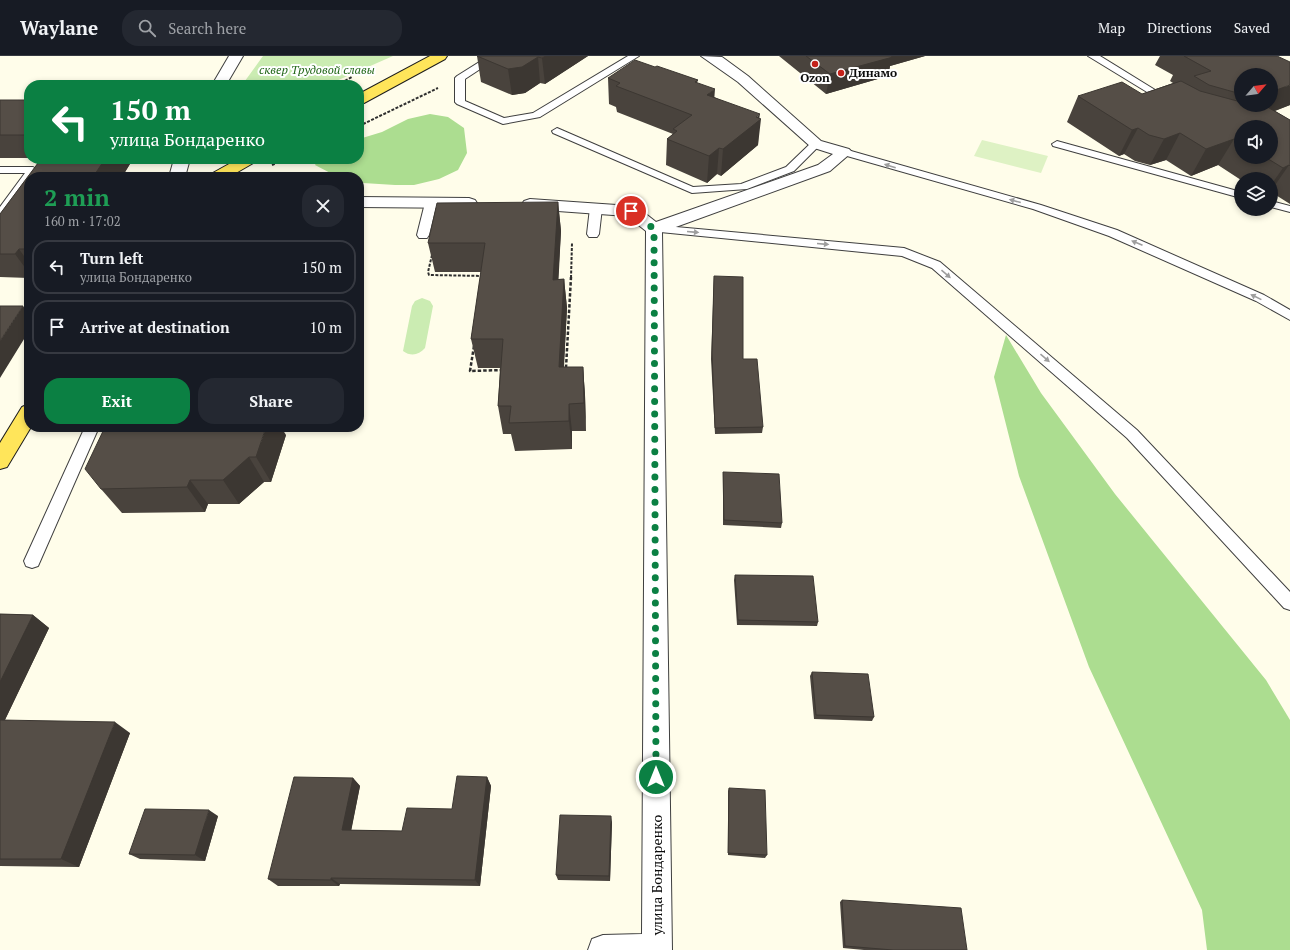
<!DOCTYPE html>
<meta charset="utf-8">
<style>
body{margin:0;font-family:"PT Serif",serif;background:#242831;color:#f1f3f6;height:100vh;display:flex;flex-direction:column;font-size:15px;white-space:nowrap}
*{box-sizing:border-box;margin:0}
p{font-size:13px;color:#9ea1a6}
.icon{flex:none;width:22px;height:22px;fill:none;stroke:currentColor;stroke-width:2;stroke-linecap:round;stroke-linejoin:round}
.map{position:relative;flex:1;overflow:hidden}
.panel{position:absolute;left:24px;top:116px;width:340px;height:260px;display:flex;flex-direction:column;background:#171b24;border-radius:16px;box-shadow:0 2px 6px #0003}
.panel>*{flex:none}
.guide{position:absolute;left:24px;top:24px;width:340px;height:84px;border-radius:16px;box-shadow:0 2px 6px #0003;background:#0b8043;color:#fff;overflow:hidden}
.needle{width:26px;rotate:62deg}
.tools{position:absolute;left:1234px;top:12px;display:grid;gap:8px}
.tools a{display:grid;place-items:center;width:44px;height:44px;border-radius:50%;background:#171b24;box-shadow:0 2px 6px #0003;font-size:20px}
.pin{position:absolute;display:grid;place-items:center;width:34px;height:34px;color:#fff;margin:-17px;border:2px solid #fff;border-radius:50%;box-shadow:0 1px 4px #0007}
.me{position:absolute;width:44px;margin:-22px;rotate:0deg;stroke-linejoin:round;filter:drop-shadow(0 0 3px #0008)}
.turn{display:flex;align-items:center;gap:14px;height:84px;padding:0 20px;font-size:18px}
.turn .icon{width:52px;height:52px;stroke-width:2.5}
.turn b{display:block;font-size:28px;line-height:34px}
.round{display:grid;place-items:center;flex:none;width:42px;height:42px;border-radius:16px;background:#242831}
.headline{display:flex;align-items:center;justify-content:space-between;height:68px;padding:0 20px}
h1{font-size:24px;font-weight:700;line-height:30px;color:#1e9e55}
.action{display:flex;gap:8px;margin-top:auto;padding:8px 20px}
.action a{flex:1;height:46px;border-radius:16px;background:#0b8043;color:#fff;font-size:16px;font-weight:700;line-height:46px;text-align:center}
.action a+a{background:#242831;color:#f1f3f6}
ul{padding:0;list-style:none}
li{display:flex;align-items:center;gap:12px;height:54px;margin:0 8px 6px;padding:0 12px;border:2px solid #363941;border-radius:16px}
li div{flex:1}
li b{display:block;font-size:15px}
li em{font-style:normal}
header{display:flex;align-items:center;gap:24px;box-sizing:border-box;height:56px;padding:0 20px;background:#171b24;border-bottom:1px solid #363941}
header strong{font-size:19px}
nav{display:flex;gap:22px;margin-inline-start:auto;font-size:14px}
.search{width:280px;height:36px;background:#242831;display:flex;align-items:center;gap:10px;box-sizing:border-box;padding:0 14px;border-radius:16px;color:#9ea1a6;font-size:15px}
.map>svg:first-child{display:block}
.green{fill:#cbecb2}
.forest{fill:#acdd90}
.pitch{fill:#def2c4}
.lines{fill:none;stroke-linecap:round;stroke-linejoin:round}
.service-casing{stroke:#3f3f3f;stroke-width:2}
.minor-casing{stroke:#3f3f3f;stroke-width:2}
.primary-casing{stroke:#1d1d1d;stroke-width:2}
.path-far1{stroke:#2e2e2e;stroke-width:2;stroke-dasharray:3 1.5;stroke-linecap:butt}
.path{stroke:#2e2e2e;stroke-width:2.5;stroke-dasharray:3.5 2;stroke-linecap:butt}
.service{fill:#fff;fill-rule:evenodd}
.minor{fill:#fff;fill-rule:evenodd}
.primary{fill:#ffe55a;fill-rule:evenodd}
.wall{fill:#49433d;fill-rule:evenodd}
.shaded-wall{fill:#3c3732}
.building{fill:#554e47;stroke:#3c3732}
.oneway{fill:#9e9e9e}
.route{stroke:#0b8043;stroke-width:7;stroke-dasharray:0 12.6}
.poi-dot{fill:#c4221b;stroke:#fff;stroke-width:1.5}
.labels{text-anchor:middle;stroke-width:4;stroke-linejoin:round;paint-order:stroke}
.far-park-label{font-size:12px;font-style:italic;fill:#226718;stroke:#fff}
.far-poi-label{font-size:12px;font-weight:bold;fill:#0c0c0c;stroke:#fff;text-anchor:start}
.street-label{font-size:14px;fill:#0c0c0c;stroke:#fff}
</style>
<header>
<strong>Waylane</strong>
<div class="search"><svg class="icon" aria-label="search" viewBox="0 0 24 24"><circle cx="10" cy="10" r="6"/><path d="M15 15l6 6"/></svg>Search here</div>
<nav><a>Map</a><a>Directions</a><a>Saved</a></nav>
</header>
<div class="map">
<svg width="1290" height="894" viewBox="0 0 1290 894">
<rect width="100%" height="100%" fill="#fffdea"/>
<!-- green -->
<path class="green" d="M263,0H393L327,29H242Z
M422,242L430,245L433,250L425,292C419,299 411,301 403,295L412,250L415,245Z"/>
<!-- forest -->
<path class="forest" d="M430,58L448,61L464,72L467,97L458,114L439,123L414,129H395L363,127H359V121H338L315,109L318,103H359V83L382,76L408,63Z
M1006,279L1041,337L1115,438L1266,624L1290,664V894H1207L1202,854L1089,611L1019,420L994,321Z"/>
<!-- pitch -->
<path class="pitch" d="M982,84L1048,100L1041,117L974,100Z"/>
<g class="lines">
<!-- service casing -->
<g class="service-casing">
<path id="service" d="M489,0H500L465,23V45L504,62L533,57L628,0H639L540,61L503,68L457,48L455,46V22L457,20Z
M1088,0H1100L1173,45L1171,47H1165Z
M557,72L693,131L741,128L786,111L812,86H820L821,88L794,115L747,133L692,137L553,77L552,75Z
M1057,85L1241,136V142L1053,90L1052,88Z
M844,93L1041,149L1117,174L1264,239L1290,254V264L1256,245L1109,180L1033,153L840,98L839,96L840,94Z
M0,111H33L38,114L33,121H29V127L4,161L0,162V151L25,117H0Z
M431,144L437,147L429,179L427,182H419L417,179L425,147Z
M1271,145L1290,150V156L1271,151Z
M596,149L602,152L599,178L597,181H589L587,178L590,152Z
M654,169L904,192L940,206L1137,374L1290,536V554L1284,552L1127,382L932,212L902,200L650,175L648,173L650,171Z
M85,371H99L38,510L32,512L26,510L24,505Z"/>
</g>
<!-- minor casing -->
<g class="minor-casing">
<path id="minor" d="M229,0H243L226,29H212Z
M701,0L722,1L748,20L821,85L849,93L852,96L830,115L662,176L672,894H588L592,883L603,879L642,878L646,175L627,160L530,153L524,151L522,148L524,145L530,143L631,150L637,151L656,166L818,109L833,98L811,91L738,26Z
M174,103H190L185,121H169Z
M359,141L469,142L475,144L477,147L475,150L469,152L359,151Z"/>
</g>
<!-- primary casing -->
<g class="primary-casing">
<path id="primary" d="M430,0H447L445,3L364,47L359,48V38Z
M238,103H258L255,106L229,121H209L211,118Z
M29,348V371H31L7,411L0,413V387L22,351Z"/>
</g>
<!-- path-far1 -->
<path class="path-far1" d="M337,29L352,21
M359,70L438,32
M272,109L285,103
M432,199L428,216L429,219L483,220
M571,222L572,187"/>
<!-- path -->
<path class="path" d="M474,290L470,315L503,314
M566,312L571,221"/>
<!-- service -->
<use href="#service" class="service"/>
<!-- minor -->
<use href="#minor" class="minor"/>
<!-- primary -->
<use href="#primary" class="primary"/>
</g>
<!-- wall -->
<path class="wall" d="M477,0H588L545,28L540,27L525,37L512,39L481,26Z
M779,0H925L890,10L888,20L826,38Z
M1160,0H1277L1290,49L1275,55L1290,64V148L1271,136V123H1241V124L1218,109L1191,120L1166,104L1150,109L1135,105L1124,98L1119,100L1067,66L1078,40L1142,38L1173,27L1170,25L1173,19L1155,9ZM1241,19L1271,49H1241ZM1241,71L1271,101H1241Z
M655,11L698,24L697,27L714,41L759,63L758,89L721,120L717,118L707,127L666,109L667,83L673,78L617,56L616,51L609,48L608,22Z
M0,44H29V102H0Z
M41,103H133L122,121H29V222L0,221V158Z
M558,146L561,175L558,223H564L567,252L564,311H583L585,339L586,375H572V393L515,395L511,378H503L498,350L500,312H478L471,283L481,216H435L428,187Z
M714,220L743,303L763,371L762,377L715,378L711,303Z
M286,379L271,426H264L239,448H208L205,456L122,457L101,433Z
M723,416L782,467L781,472L723,469Z
M735,519L818,566L817,570L737,569L734,524Z
M0,558L33,559L49,572L5,664L130,677L79,811L0,810Z
M812,616L874,661L872,665L814,663L810,620Z
M487,721L491,730L480,830L340,828L339,830H278L268,823L353,722L360,730L351,774L402,775L452,753Z
M729,732L767,799L765,802L728,799V735Z
M218,760L205,805L140,803L129,798Z
M612,766L610,825L558,824L556,819Z
M842,844L967,894H864L843,892L840,846Z"/>
<!-- shaded-wall -->
<path class="shaded-wall" d="M546,0H588L545,28L542,2Z
M881,0H925L890,10L888,20L826,38L830,18Z
M538,1L540,27L525,37L512,39L508,13Z
M1290,29V49L1248,65L1257,49H1271V36Z
M715,33L713,59L707,39Z
M760,58L759,64L761,63L758,89L721,120L723,93Z
M1138,72L1124,98L1119,100L1132,74Z
M1180,77L1166,104L1150,109L1164,83Z
M1234,83L1218,109L1191,120L1206,93Z
M719,92L717,118L707,127L709,100Z
M105,103H133L122,121H93Z
M1289,109L1271,135V129L1283,112Z
M558,146L561,175L557,253L553,224Z
M19,193L29,207V217L15,198Z
M564,223L567,252L562,340L559,311Z
M23,250L29,258V275L0,322V285Z
M583,311L585,339L586,375L584,347Z
M569,348L572,375V393L569,365Z
M266,371H281L286,379L271,426L256,401Z
M249,401L264,426L239,448L223,424Z
M190,424L208,448L205,456L187,431Z
M33,559L49,572L0,674V626Z
M115,666L130,677L79,811L61,803Z
M487,721L491,730L480,830L475,824Z
M353,722L360,730L350,781L342,774Z
M209,754L218,760L205,805L195,799Z
M611,760L612,766L610,825L609,820Z
M331,822L340,828L339,830L331,824Z"/>
<!-- building -->
<path class="building" d="M477,0H546L542,2L538,1L522,11L508,13Z
M806,0H891L893,1L830,18Z
M1184,0H1277L1290,6V29L1271,36V19H1241V38L1209,29L1194,20L1211,15Z
M635,4L655,11L657,10L698,24L695,26L715,33L707,39L760,58L756,61L761,63L723,93L719,92L709,100L667,83L677,75L673,73L692,59L616,30L620,27L608,22Z
M1181,25L1200,35L1241,46V49H1252L1257,50V49H1264L1290,64V110L1289,109L1283,112L1265,101H1271V71H1241V87L1234,83L1206,93L1180,77L1164,83L1149,79L1138,72L1132,74L1078,40L1122,26L1142,38Z
M0,44H29V79H0Z
M41,103H105L93,121H29V193H19L15,198H0V158Z
M558,146L553,224L564,223L559,311H583L584,347L569,348V365L509,367L511,350H498L503,283H471L485,187H428L437,147Z
M714,220L743,221V303H757L763,371L715,372L712,297Z
M0,250H23L0,285Z
M105,371H266L256,401H249L223,424H190L187,431L101,433L85,413Z
M723,416L779,418L782,467L724,464Z
M735,519L813,520L818,566L738,564Z
M0,558L33,559L0,626Z
M812,616L868,618L874,661L816,659Z
M0,664L115,666L61,803H0Z
M457,720L487,721L475,824L331,822V824L268,823L294,721L353,722L342,774L402,775L407,752L452,753Z
M729,732L765,734L767,799L728,797Z
M145,753L209,754L195,799L129,798Z
M560,759L611,760L609,820L556,819Z
M842,844L961,852L967,894H893L845,890Z"/>
<!-- one-way arrows -->
<defs><path id="oneway-solid" d="M-6-.8H1V-3.2L6.5 0L1 3.2V.8H-6Z"/></defs>
<g class="oneway">
<use href="#oneway-solid" transform="translate(890 110) rotate(-163)"/>
<use href="#oneway-solid" transform="translate(1015 145) rotate(-165)"/>
<use href="#oneway-solid" transform="translate(693 176) rotate(5)"/>
<use href="#oneway-solid" transform="translate(1137 187) rotate(-157)"/>
<use href="#oneway-solid" transform="translate(823 188) rotate(5)"/>
<use href="#oneway-solid" transform="translate(946 218) rotate(41)"/>
<use href="#oneway-solid" transform="translate(1256 241) rotate(-154)"/>
<use href="#oneway-solid" transform="translate(1045 302) rotate(41)"/>
</g>
<g class="lines">
<!-- route -->
<path class="route" d="M631,155L654,173L656,721"/>
</g>
<!-- markers -->
<g class="poi-dot">
<circle cx="815" cy="8" r="4"/>
<circle cx="841" cy="17" r="4"/>
</g>
<g class="labels">
<!-- far-park labels -->
<g class="far-park-label">
<text x="317" y="18">сквер Трудовой славы</text>
</g>
<!-- far-poi labels -->
<g class="far-poi-label">
<text x="849" y="21">Динамо</text>
<text x="815" y="26" text-anchor="middle">Ozon</text>
</g>
<!-- street labels -->
<g class="street-label">
<text transform="translate(657 819) rotate(-90)" y="5">улица Бондаренко</text>
</g>
</g>
</svg>
<div class="tools">
<a><svg class="needle" viewBox="-14 -14 28 28"><path d="M0-13l5 13h-10z" fill="#e53935"/><path d="M0 13l5-13h-10z" fill="#9ea1a6"/></svg></a>
<a><svg class="icon" aria-label="sound" viewBox="0 0 24 24"><path d="M4 9h4l5-4v14l-5-4H4zM17 9q2 3 0 6"/></svg></a>
<a><svg class="icon" aria-label="layers" viewBox="0 0 24 24"><path d="M12 4l9 5-9 5-9-5zM3 14l9 5 9-5"/></svg></a>
</div>
<div class="pin" style="left:631px;top:155px;background:#d93025"><svg class="icon" aria-label="arrive" viewBox="0 0 24 24"><path d="M6 21V4h12l-3 4 3 4H6"/></svg></div>
<svg class="me" style="left:656px;top:721px" viewBox="-20 -20 40 40"><circle r="17" fill="#0b8043" stroke="#fff" stroke-width="3"/><path d="M0-11L8 9 0 5-8 9z" fill="#fff"/></svg>
<div class="guide">
<div class="turn"><svg class="icon" aria-label="left" viewBox="0 0 24 24"><path d="M17 20v-9H6M10 6l-5 5 5 5"/></svg><div><b>150 m</b>улица Бондаренко</div></div>
</div>
<section class="panel">
<div class="headline"><div><h1>2 min</h1><p>160 m · 17:02</p></div><a class="round"><svg class="icon" aria-label="close" viewBox="0 0 24 24"><path d="M6 6l12 12M18 6L6 18"/></svg></a></div>
<ul>
<li><svg class="icon" aria-label="left" viewBox="0 0 24 24"><path d="M17 20v-9H6M10 6l-5 5 5 5"/></svg><div><b>Turn left</b><p>улица Бондаренко</p></div><em>150 m</em></li>
<li><svg class="icon" aria-label="arrive" viewBox="0 0 24 24"><path d="M6 21V4h12l-3 4 3 4H6"/></svg><div><b>Arrive at destination</b></div><em>10 m</em></li>
</ul>
<div class="action"><a>Exit</a><a>Share</a></div>
</section>
</div>
